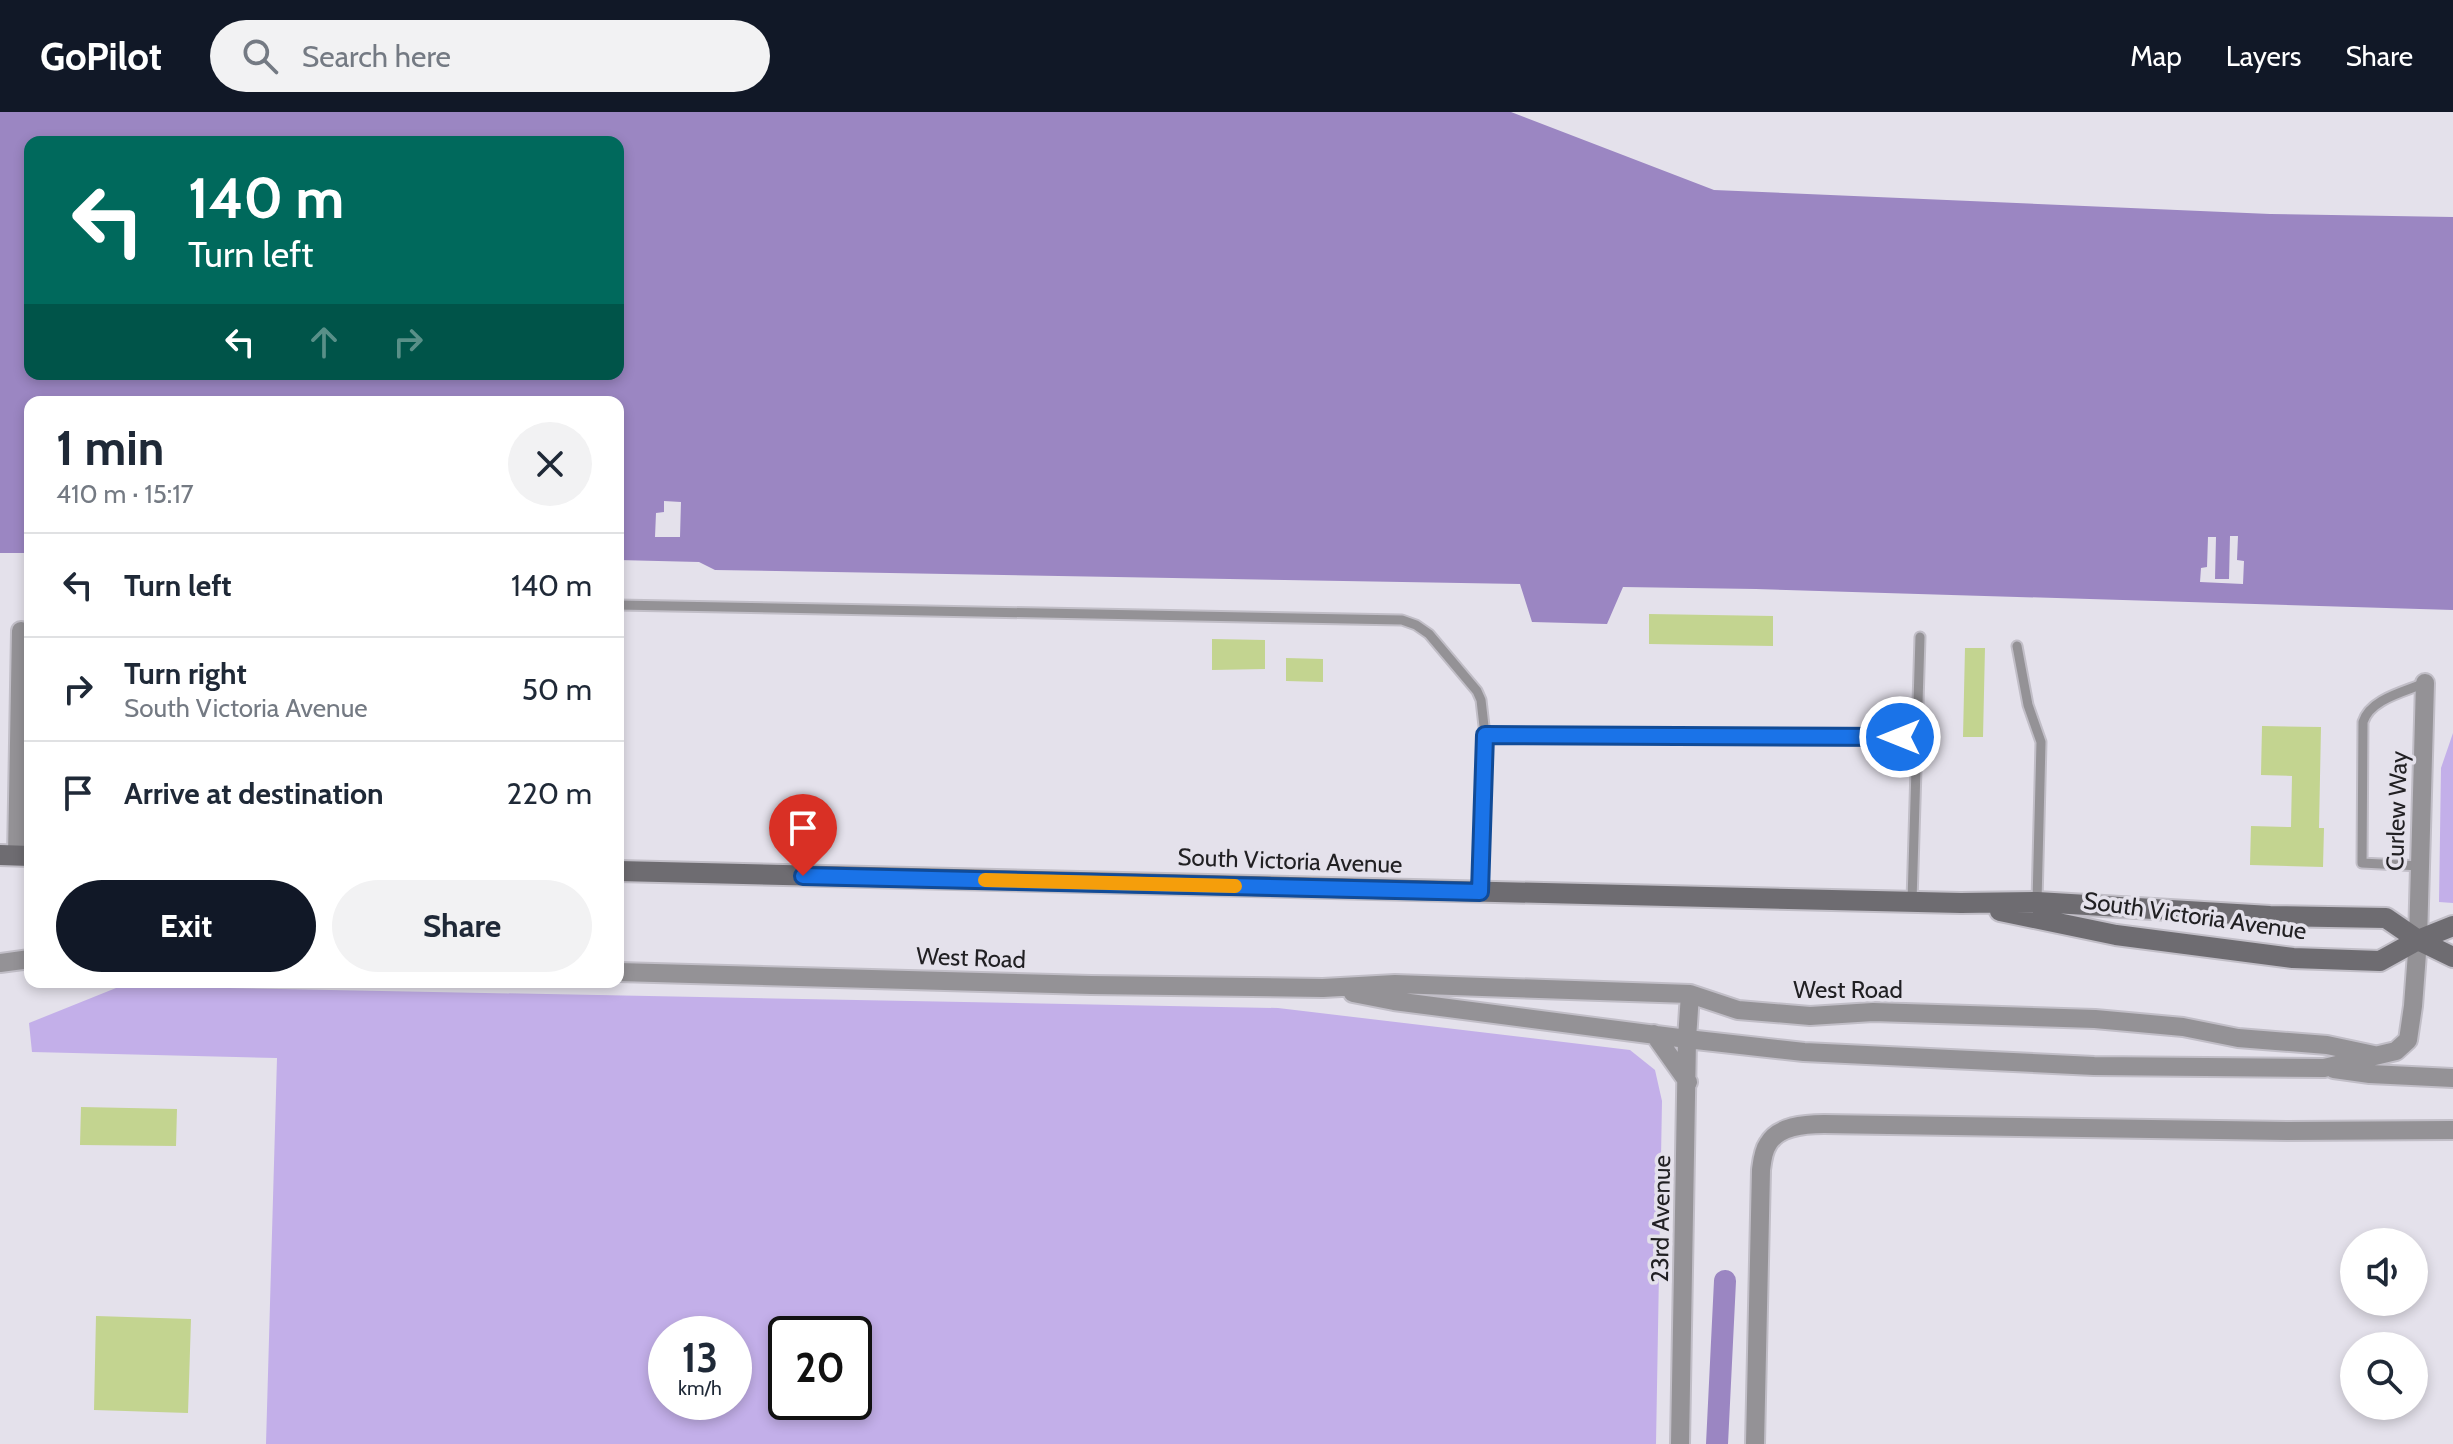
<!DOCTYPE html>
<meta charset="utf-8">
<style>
body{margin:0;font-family:Cabin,sans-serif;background:#f2f2f3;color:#1f2937;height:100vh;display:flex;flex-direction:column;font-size:30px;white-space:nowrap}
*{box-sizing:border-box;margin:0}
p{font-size:26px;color:#747a83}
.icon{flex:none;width:44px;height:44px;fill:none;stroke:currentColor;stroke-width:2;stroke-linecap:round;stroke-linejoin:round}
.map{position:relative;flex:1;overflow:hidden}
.panel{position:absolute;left:24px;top:284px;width:600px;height:592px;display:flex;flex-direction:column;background:#fff;border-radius:16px;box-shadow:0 4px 12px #0003}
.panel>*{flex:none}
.hud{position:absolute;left:24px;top:24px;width:600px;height:244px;border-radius:16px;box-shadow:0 4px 12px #0003;background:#00695c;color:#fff;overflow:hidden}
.buttons{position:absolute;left:2340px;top:1116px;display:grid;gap:16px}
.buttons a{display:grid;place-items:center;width:88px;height:88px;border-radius:50%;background:#fff;box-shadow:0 4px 12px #0003;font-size:40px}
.speed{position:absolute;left:648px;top:1204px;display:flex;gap:16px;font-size:40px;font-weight:700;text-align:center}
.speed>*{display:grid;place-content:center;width:104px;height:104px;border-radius:50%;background:#fff;box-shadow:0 4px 12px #0003;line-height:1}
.speed small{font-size:20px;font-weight:400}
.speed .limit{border:4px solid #111;border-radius:12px;background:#fff;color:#111}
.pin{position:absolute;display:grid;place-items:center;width:68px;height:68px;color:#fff;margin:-82px -34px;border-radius:50% 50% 50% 0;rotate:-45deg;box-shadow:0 0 8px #0007}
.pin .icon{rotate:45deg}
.me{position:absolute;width:88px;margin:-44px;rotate:270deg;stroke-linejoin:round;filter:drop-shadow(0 0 6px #0008)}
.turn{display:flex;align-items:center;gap:28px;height:168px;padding:0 32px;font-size:36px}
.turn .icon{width:104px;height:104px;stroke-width:2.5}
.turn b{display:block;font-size:56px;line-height:68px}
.lanes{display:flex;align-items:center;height:76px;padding:0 32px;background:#0003;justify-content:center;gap:40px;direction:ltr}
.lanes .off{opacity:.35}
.round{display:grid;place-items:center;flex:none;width:84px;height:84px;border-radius:42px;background:#f2f2f3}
.headline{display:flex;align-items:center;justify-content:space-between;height:136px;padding:0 32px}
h1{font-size:48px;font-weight:700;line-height:60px}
.primary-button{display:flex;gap:16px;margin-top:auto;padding:16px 32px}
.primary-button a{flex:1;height:92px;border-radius:48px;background:#111827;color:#fff;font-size:32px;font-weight:700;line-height:92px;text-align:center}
.primary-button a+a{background:#f2f2f3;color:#1f2937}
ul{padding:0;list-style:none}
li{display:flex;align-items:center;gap:24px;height:104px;padding:0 32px;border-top:2px solid #e0e1e3}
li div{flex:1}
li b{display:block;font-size:30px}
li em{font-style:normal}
header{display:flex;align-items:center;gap:48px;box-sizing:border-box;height:112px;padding:0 40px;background:#111827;color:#fff}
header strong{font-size:38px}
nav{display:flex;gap:44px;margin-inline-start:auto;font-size:28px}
.search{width:560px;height:72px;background:#f2f2f3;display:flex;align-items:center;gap:20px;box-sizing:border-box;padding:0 28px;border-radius:44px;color:#747a83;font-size:30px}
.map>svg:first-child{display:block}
.green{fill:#c3afe9;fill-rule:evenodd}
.water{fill:#9b86c2;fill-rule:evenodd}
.pier{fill:#e4e1eb}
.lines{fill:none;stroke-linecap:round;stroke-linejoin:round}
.canal{stroke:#9b86c2;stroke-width:22}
.building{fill:#c3d490}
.lane-casing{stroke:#c1bec7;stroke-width:13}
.street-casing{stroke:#c1bec7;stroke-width:22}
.secondary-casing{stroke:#c1bec7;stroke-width:24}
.lane{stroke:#949296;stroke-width:9}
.street{stroke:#949296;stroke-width:18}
.secondary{stroke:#6e6c71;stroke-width:20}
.route-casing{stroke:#114b97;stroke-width:20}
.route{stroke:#1a73e8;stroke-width:14}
.slow{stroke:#f59e0b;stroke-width:14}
.labels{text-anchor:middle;stroke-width:7;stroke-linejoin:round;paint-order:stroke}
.street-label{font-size:24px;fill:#212023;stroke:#e4e1eb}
</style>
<header>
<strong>GoPilot</strong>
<div class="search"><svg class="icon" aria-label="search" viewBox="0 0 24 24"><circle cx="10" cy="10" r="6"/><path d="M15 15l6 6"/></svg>Search here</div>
<nav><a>Map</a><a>Layers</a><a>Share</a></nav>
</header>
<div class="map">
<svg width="2453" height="1332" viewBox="0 0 2453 1332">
<rect width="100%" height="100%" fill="#e4e1eb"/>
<!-- green -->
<path class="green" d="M2453,621V791L2439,790L2441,656Z
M121,874L1278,896L1630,938L1655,958L1662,989L1656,1332H266L277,946L32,940L29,911ZM666,1222H734V1290H666ZM786,1222H854V1290H786Z"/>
<!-- water -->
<path class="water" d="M0,0H1511L1714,78L2270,102L2453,105V498L1756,477L1623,475L1607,512L1532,510L1520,472L715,458L699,450L618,448V290H30V441H0ZM30,30H618V262H30Z"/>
<!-- pier -->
<path class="pier" d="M664,389L681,390L680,425H655L656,401L664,400Z
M2230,424H2238L2237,448L2244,449L2243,472L2200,470L2201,456L2207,455L2208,425H2216L2215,467H2229Z"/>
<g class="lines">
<!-- canal -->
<path class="canal" d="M1717,1332L1725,1169"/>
</g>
<!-- building -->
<path class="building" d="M1649,502L1773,504V534L1649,532Z
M1212,527L1265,528V557L1212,558Z
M1965,536H1985L1983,625H1963Z
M1286,546L1323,547V570L1286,569Z
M2262,614L2321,615L2319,716H2324L2323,755L2250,753L2251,714L2291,715L2292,664L2261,663Z
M81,995L177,997L176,1034L80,1033Z
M96,1204L191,1207L188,1301L94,1298Z"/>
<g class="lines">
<!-- lane casing -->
<g class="lane-casing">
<path id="lane" d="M618,493L1402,508L1416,513L1429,522L1477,579L1481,588L1485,623L1480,780
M2017,534L2028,593L2041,630L2037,790
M1485,623L1918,625
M2420,754L2362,751L2363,610C2370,587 2404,580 2425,571
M1912,789L1920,525"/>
</g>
<!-- street casing -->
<g class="street-casing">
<path id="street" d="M17,744L21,519
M0,851L30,847
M618,860L1091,873L1323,876L1395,872L1690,882L1738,898L1810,904L1873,900L2095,907L2183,915L2238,926L2327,933L2374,943
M1353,881L1394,889L1687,927L1804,940L2094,954L2324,956L2396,939L2408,928L2413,894L2418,828L2425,571
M1654,922L1688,970
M2334,957L2370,962L2453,966
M1680,1332L1687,927L1690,882
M1755,1332L1761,1058C1762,1050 1763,1039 1768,1032C1778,1014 1805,1012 1824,1012L2287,1019L2453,1018"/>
</g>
<!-- secondary casing -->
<g class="secondary-casing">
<path id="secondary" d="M0,743L30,744
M618,759L1961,791L2037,790L2270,804L2386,806L2418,828L2453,814
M2000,799L2116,823L2293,846L2380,849L2418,828L2453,845"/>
</g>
<!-- lane -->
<use href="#lane" class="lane"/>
<!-- street -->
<use href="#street" class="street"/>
<!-- secondary -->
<use href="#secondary" class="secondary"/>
</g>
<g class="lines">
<!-- route casing -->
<g class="route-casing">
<path id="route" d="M803,764L1480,780L1485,623L1900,625"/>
</g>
<!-- route -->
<use href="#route" class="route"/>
<!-- slow -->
<path class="slow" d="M985,768L1235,774"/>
</g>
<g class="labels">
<!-- street labels -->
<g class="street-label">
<text transform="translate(2397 699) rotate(-88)" y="8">Curlew Way</text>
<text transform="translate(1290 749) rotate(2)" y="8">South Victoria Avenue</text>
<text transform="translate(2195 804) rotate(8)" y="8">South Victoria Avenue</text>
<text transform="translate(971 846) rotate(2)" y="8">West Road</text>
<text x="1848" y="886">West Road</text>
<text transform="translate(1661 1107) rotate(-89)" y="8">23rd Avenue</text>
</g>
</g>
</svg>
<div class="buttons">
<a><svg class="icon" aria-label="sound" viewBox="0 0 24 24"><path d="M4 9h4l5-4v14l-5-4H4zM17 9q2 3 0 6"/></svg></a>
<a><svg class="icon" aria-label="search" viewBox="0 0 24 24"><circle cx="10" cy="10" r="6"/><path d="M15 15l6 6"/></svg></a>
</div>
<div class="speed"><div>13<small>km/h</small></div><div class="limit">20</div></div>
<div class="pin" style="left:803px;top:764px;background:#d93025"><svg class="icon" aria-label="arrive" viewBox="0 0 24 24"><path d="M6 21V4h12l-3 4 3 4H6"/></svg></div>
<svg class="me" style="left:1900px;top:625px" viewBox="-20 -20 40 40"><circle r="17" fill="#1a73e8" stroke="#fff" stroke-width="3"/><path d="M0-11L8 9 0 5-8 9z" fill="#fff"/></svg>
<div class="hud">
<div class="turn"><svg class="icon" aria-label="left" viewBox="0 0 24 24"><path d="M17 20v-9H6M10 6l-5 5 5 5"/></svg><div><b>140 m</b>Turn left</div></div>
<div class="lanes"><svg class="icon" aria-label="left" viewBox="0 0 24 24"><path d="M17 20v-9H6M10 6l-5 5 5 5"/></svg><svg class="icon off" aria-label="ahead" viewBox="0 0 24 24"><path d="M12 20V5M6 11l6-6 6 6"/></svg><svg class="icon off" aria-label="right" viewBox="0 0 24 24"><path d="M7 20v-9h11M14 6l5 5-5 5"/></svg></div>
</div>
<section class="panel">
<div class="headline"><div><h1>1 min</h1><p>410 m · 15:17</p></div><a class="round"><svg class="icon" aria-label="close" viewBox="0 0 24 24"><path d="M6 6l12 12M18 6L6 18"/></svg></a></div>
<ul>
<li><svg class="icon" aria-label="left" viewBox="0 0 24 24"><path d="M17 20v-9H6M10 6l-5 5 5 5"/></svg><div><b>Turn left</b></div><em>140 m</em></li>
<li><svg class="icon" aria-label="right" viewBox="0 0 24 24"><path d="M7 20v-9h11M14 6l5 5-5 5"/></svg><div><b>Turn right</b><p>South Victoria Avenue</p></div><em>50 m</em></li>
<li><svg class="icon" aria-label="arrive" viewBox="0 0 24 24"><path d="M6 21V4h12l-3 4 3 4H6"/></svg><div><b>Arrive at destination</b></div><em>220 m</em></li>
</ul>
<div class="primary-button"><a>Exit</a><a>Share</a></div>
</section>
</div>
